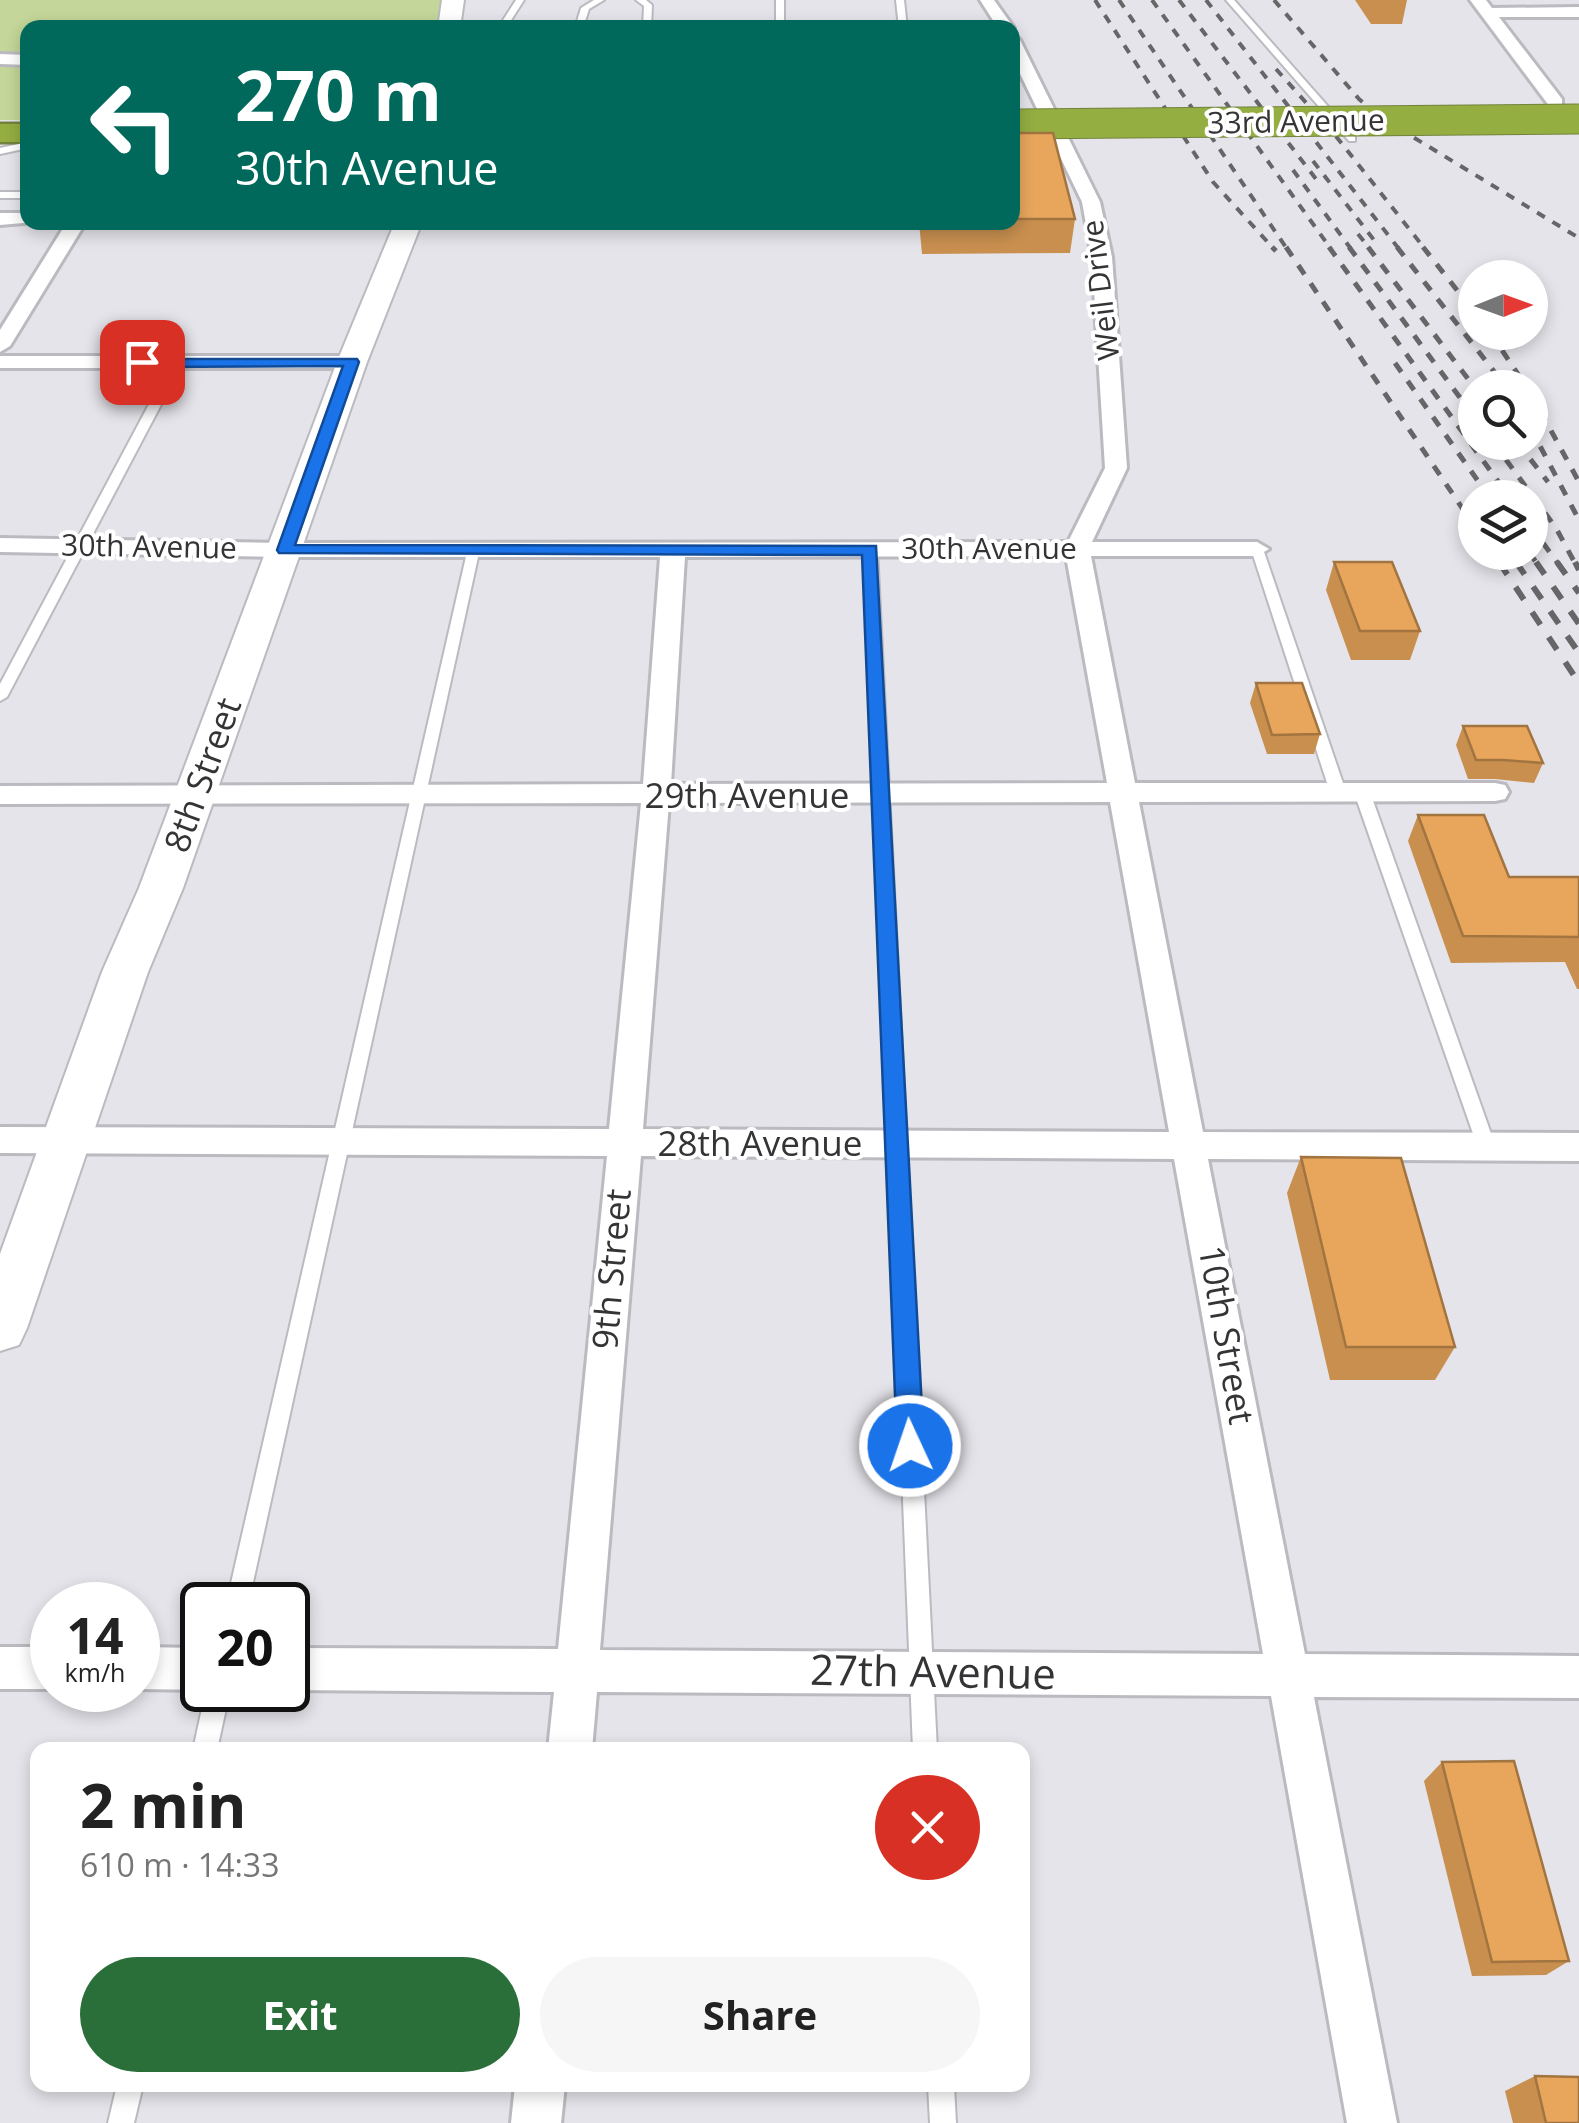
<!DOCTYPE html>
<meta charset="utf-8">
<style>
body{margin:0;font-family:"Open Sans",sans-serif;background:#f6f6f6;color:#222;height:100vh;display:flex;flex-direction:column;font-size:38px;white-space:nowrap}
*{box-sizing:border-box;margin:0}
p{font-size:32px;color:#767676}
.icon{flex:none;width:55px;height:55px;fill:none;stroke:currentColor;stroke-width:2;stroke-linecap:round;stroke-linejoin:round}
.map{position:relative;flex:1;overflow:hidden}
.side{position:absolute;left:30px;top:1742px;width:1000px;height:350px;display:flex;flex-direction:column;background:#fff;border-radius:20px;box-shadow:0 5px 15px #0003}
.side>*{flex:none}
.banner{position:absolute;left:20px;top:20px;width:1000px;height:210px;border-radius:20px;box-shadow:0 5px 15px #0003;background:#00695c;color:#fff;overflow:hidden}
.needle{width:65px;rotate:89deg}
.buttons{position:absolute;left:1458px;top:260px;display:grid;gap:20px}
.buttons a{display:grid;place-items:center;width:90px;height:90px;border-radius:50%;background:#fff;box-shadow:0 5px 15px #0003;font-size:50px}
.speed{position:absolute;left:30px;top:1582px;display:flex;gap:20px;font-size:50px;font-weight:700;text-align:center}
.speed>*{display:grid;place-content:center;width:130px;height:130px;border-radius:50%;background:#fff;box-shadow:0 5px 15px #0003;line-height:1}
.speed small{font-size:25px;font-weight:400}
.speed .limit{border:5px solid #111;border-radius:15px;background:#fff;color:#111}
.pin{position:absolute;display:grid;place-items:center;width:85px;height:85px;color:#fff;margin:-42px;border-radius:20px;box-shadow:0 5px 15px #0006}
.me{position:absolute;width:110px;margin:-55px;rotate:357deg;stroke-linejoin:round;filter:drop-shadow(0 0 8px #0008)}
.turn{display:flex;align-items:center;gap:35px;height:210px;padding:0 50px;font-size:45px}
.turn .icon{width:130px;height:130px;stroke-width:2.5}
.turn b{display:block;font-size:70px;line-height:85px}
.round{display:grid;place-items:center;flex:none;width:105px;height:105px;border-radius:52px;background:#f6f6f6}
.summary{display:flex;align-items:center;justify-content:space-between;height:170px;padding:0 50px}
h1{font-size:60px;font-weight:700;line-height:75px}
.cta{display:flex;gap:20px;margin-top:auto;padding:20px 50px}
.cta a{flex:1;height:115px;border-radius:60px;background:#2a6f3a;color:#fff;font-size:40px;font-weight:700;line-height:115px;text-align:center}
.cta a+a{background:#f6f6f6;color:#222}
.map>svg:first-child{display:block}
.green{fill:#c4d699}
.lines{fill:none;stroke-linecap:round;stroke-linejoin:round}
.lane-casing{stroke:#babac0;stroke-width:4}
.street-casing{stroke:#babac0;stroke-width:6}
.secondary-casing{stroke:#babac0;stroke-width:4}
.highway-casing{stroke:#72833d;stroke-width:5}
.lane{fill:#fff;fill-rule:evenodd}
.street{fill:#fff;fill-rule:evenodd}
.secondary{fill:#fff;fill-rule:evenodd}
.highway{fill:#94ae41;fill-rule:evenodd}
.rail-far2{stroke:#666669;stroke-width:4;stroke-dasharray:9 9;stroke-linecap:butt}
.rail-far1{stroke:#666669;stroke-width:5;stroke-dasharray:11 11;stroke-linecap:butt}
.rail{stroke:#666669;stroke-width:6;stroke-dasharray:15 15;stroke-linecap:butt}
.highway-bridge-casing{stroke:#72833d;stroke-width:31;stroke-linecap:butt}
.highway-bridge{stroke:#94ae41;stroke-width:29}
.wall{fill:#c88f4f}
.building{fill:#e8a65c;stroke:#a27440;stroke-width:2.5}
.route{fill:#1a73e8;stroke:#114b97;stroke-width:2.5}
.labels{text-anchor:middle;stroke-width:8;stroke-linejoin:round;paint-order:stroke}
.far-street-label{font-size:30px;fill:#343436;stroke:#fff}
.street-label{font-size:35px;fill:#343436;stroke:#fff}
.near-street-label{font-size:42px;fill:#343436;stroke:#fff}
</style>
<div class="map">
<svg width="1579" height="2123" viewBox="0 0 1579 2123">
<rect width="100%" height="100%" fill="#e5e4ea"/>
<!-- green -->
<path class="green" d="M0,0H453L449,27L28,28L27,120H0Z"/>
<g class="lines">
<!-- lane casing -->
<g class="lane-casing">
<path id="lane" d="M516,0H524L506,28H498Z
M594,0H604L589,9L583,28H575L581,8Z
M636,0H646L652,5L651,28H643L644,6Z
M776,0H784V28H776Z
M896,0H904L907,28H899Z
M1226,0H1234L1355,137V141H1349Z
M28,142V148L0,154V148Z
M0,192H28V198H0Z
M177,360L183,363L7,697L0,701V684L171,363Z
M474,544L480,548L248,1605H226L468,548Z
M871,545L877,549L937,1750H913L865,549Z
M1257,545L1263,549L1347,795L1344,799L1339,800L1331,795L1251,549Z
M1363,790L1371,795L1495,1145L1492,1150H1480L1477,1145L1355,795Z
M206,1690H230L217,1750H193Z
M117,2085H143L134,2123H108Z
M928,2085H954L956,2123H930Z"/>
</g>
<!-- street casing -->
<g class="street-casing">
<path id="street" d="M980,0H994L1014,28L1012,30L998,28Z
M1470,0H1486L1492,8L1579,7V17H1499L1562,99V107H1550Z
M1012,35L1020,40L1100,202L1112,257L1127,468L1092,542H1257L1269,549L1257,556H1091L1135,783H1495L1505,785L1509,792L1505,799L1495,801L1139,802L1203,1132L1579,1133V1161L1208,1159L1305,1654L1579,1656V1698L1314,1697L1397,2123H1347L1271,1696L597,1692L592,1750H548L554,1692L287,1690L288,1648L558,1649L607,1156L0,1153V1127L609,1129L641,803L0,804V786L643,784L660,557H285L0,552V538L285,543L1068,542L1105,468L1092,257L1082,202L1012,57ZM1066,556L1107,783L671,784L685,557ZM1110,802L1169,1132L643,1129L669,803ZM641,1156L1174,1159L1263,1654L600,1650Z
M0,54L28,55V65L0,64Z
M0,213H28V222H35L0,225Z
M67,222H86L10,346L0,352V330Z
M0,356H352L362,362L352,368H0Z
M0,1647H52V1689H0Z
M138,1647L202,1648L203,1690L138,1689Z
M515,2085H565L561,2123H511Z"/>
</g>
<!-- secondary casing -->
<g class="secondary-casing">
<path id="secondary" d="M442,0H464L460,28H438Z
M395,222H422L367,362L183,888L148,972L27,1328L19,1345L0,1351V1254L102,972L139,888L337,362Z"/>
</g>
<!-- highway casing -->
<g class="highway-casing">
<path id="highway" d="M0,124H28V142H0Z"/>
</g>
<!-- lane -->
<use href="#lane" class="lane"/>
<!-- street -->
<use href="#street" class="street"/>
<!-- secondary -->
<use href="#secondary" class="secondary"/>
<!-- highway -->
<use href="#highway" class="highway"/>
<!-- rail-far2 -->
<path class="rail-far2" d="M1095,0L1213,182L1274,249
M1119,0L1287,249
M1152,0L1331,249
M1179,0L1316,179
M1206,0L1399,249
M1274,0L1359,99L1380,117L1579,238
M1276,69L1335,135L1425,249
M1313,161L1374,240
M1293,170L1351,249
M1358,234L1370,249"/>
<!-- rail-far1 -->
<path class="rail-far1" d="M1272,247L1276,251
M1286,247L1475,527
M1329,247L1510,498
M1349,247L1475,418
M1368,247L1475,388
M1397,247L1507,388
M1423,247L1475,313
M1490,332L1527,388
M1395,363L1490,498
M1530,392L1579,482
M1530,427L1579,520
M1493,442L1556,528L1576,565
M1517,442L1548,482
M1530,525L1559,565
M1492,552L1500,565
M1509,552L1518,565
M1529,552L1538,565"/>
<!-- rail -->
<path class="rail" d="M1499,562L1579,683
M1516,562L1579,653
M1536,562L1579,624
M1557,562L1579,593
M1575,562L1579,570"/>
<!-- highway-bridge casing -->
<g class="highway-bridge-casing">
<path id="highway-bridge" d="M1012,124L1579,119"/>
</g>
<!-- highway-bridge -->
<use href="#highway-bridge" class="highway-bridge"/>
</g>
<!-- wall -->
<path class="wall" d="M1355,0H1407L1402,24H1371Z
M1012,133L1075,219L1070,253L922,254L919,222H1012Z
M1334,562L1420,631L1410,660H1351L1326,590Z
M1256,683L1320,734L1314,754H1267L1250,703Z
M1463,726L1543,763L1534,783L1495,779H1468L1456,745Z
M1418,815L1509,877H1579V989H1577L1565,962L1451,963L1408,841Z
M1301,1157L1455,1347L1435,1380H1330L1287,1193Z
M1442,1762L1569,1961L1546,1975L1472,1976L1424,1781Z
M1535,2076L1579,2123H1513L1505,2091Z"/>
<!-- building -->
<path class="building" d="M1012,133H1053L1075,219H1012Z
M1334,562H1392L1420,631H1360Z
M1256,683H1302L1320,734L1272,735Z
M1463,726H1527L1543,763L1503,760H1476Z
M1418,815H1484L1509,877H1579V937L1463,936Z
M1301,1157L1401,1158L1455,1347H1346Z
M1514,1761L1569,1961L1492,1962L1442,1762Z
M1535,2076L1579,2077V2123H1546Z"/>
<!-- route -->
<path class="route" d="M136,359H357L359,362L295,545L876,546L924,1446L920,1455L910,1458L901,1455L897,1446L862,555L279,553L277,550L343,366L142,367L134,362Z"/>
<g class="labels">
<!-- far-street labels -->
<g class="far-street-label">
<text transform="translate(1296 122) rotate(-1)" y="10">33rd Avenue</text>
<text transform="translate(1101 290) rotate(-97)" y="10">Weil Drive</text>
<text transform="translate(149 547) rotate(1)" y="10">30th Avenue</text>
<text x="989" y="559">30th Avenue</text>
</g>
<!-- street labels -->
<g class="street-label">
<text transform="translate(203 775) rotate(-70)" y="12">8th Street</text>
<text x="747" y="808">29th Avenue</text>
<text x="760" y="1156">28th Avenue</text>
<text transform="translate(612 1269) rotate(-85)" y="12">9th Street</text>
<text transform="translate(1226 1335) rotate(80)" y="12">10th Street</text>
</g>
<!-- near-street labels -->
<g class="near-street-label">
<text transform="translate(933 1672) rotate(1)" y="15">27th Avenue</text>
</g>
</g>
</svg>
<div class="buttons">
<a><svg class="needle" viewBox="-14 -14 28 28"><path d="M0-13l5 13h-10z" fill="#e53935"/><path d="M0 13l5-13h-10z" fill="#767676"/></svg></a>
<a><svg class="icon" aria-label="search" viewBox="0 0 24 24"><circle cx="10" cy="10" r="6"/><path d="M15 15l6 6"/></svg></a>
<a><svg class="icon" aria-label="layers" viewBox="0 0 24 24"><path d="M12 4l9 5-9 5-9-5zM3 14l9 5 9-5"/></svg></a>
</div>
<div class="speed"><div>14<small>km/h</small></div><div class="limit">20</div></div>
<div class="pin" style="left:142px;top:362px;background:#d93025"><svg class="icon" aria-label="arrive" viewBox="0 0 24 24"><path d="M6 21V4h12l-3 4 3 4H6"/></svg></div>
<svg class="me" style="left:910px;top:1446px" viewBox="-20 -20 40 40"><circle r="17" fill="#1a73e8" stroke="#fff" stroke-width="3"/><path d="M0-11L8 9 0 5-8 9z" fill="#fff"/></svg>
<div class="banner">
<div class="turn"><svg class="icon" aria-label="left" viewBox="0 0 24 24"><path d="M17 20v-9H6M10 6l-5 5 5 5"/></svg><div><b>270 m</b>30th Avenue</div></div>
</div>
<section class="side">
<div class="summary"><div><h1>2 min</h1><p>610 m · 14:33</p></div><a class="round" style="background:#d93025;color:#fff"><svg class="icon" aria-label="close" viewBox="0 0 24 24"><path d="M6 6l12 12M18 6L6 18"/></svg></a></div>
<div class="cta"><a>Exit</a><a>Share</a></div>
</section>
</div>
